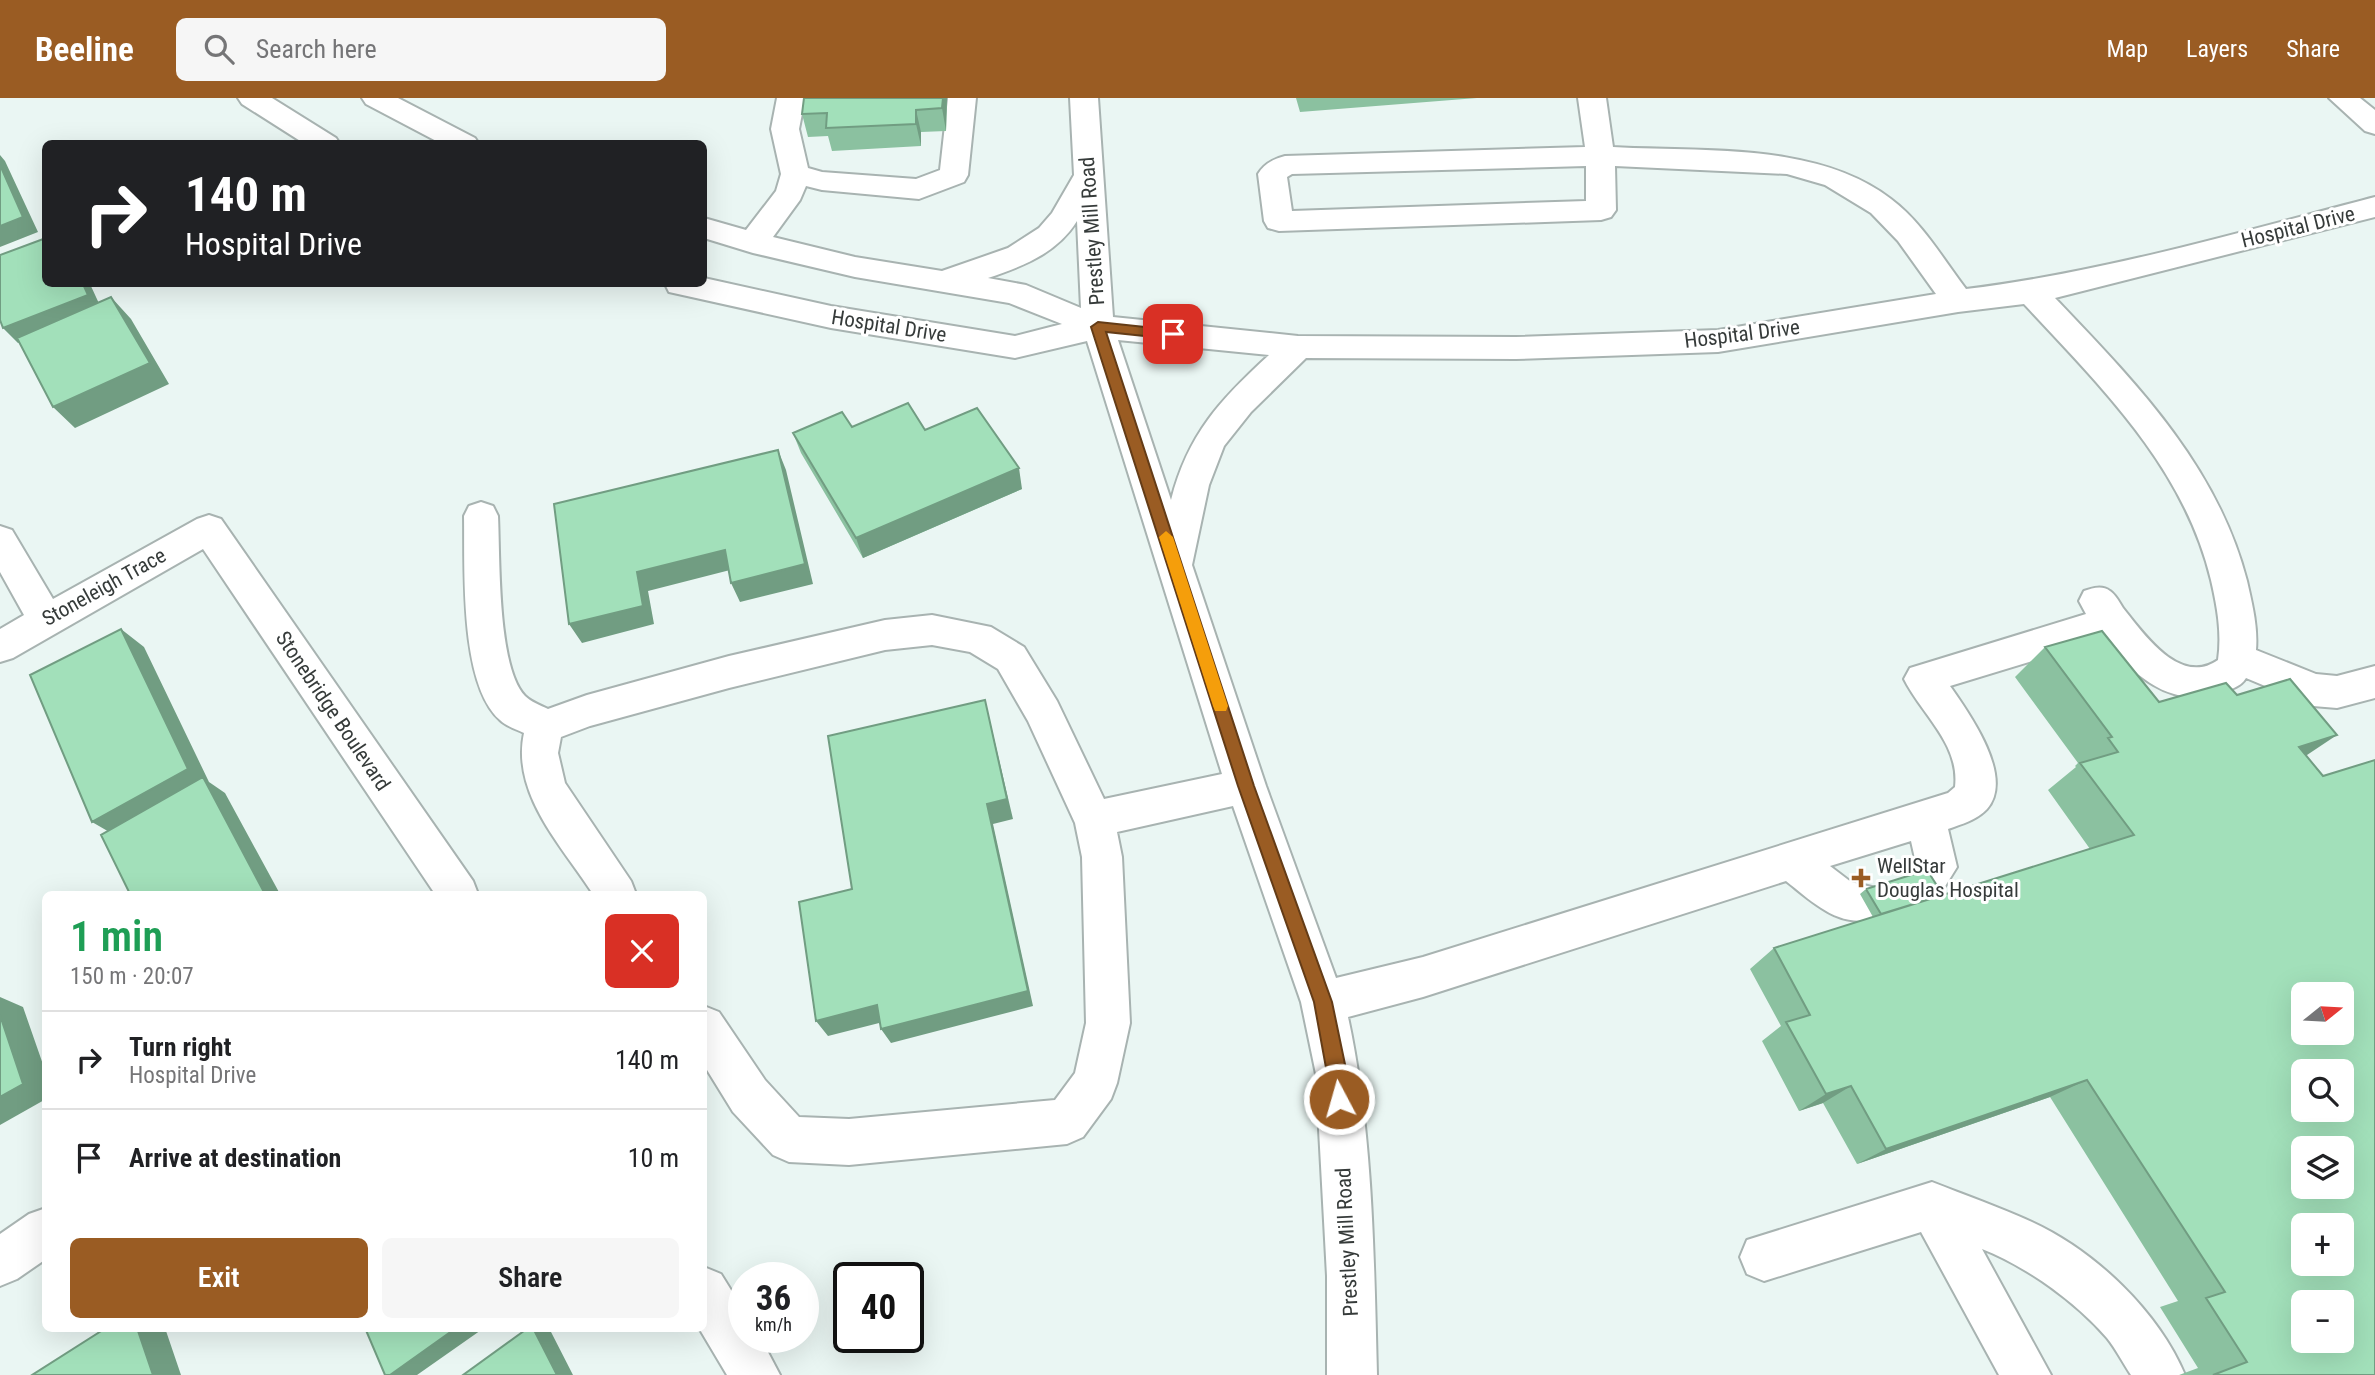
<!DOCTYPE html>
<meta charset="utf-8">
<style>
body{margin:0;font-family:"Roboto Condensed",sans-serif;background:#f6f6f6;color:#202124;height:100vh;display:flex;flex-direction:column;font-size:26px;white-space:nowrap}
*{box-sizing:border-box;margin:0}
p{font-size:23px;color:#757577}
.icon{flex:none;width:38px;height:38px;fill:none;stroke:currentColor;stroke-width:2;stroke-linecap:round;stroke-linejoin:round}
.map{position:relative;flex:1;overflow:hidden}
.panel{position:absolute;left:42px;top:793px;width:665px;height:441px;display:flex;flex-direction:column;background:#fff;border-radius:10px;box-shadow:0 7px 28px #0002}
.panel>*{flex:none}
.guide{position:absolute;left:42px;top:42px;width:665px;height:147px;border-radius:10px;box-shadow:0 7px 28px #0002;background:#202124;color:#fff;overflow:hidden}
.needle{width:46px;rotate:72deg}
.fabs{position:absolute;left:2291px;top:884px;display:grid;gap:14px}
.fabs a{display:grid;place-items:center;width:63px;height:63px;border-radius:10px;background:#fff;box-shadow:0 7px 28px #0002;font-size:35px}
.speed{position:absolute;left:728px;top:1164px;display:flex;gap:14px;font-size:35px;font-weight:700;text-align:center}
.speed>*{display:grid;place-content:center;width:91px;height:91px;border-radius:50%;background:#fff;box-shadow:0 7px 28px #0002;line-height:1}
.speed small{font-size:18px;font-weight:400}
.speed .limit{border:4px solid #111;border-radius:10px;background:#fff;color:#111}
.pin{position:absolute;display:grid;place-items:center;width:60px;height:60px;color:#fff;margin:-30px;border-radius:14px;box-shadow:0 4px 10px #0006}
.me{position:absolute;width:77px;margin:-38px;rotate:354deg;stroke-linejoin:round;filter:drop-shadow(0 0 5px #0008)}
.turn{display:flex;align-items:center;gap:24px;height:147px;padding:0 28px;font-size:32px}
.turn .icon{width:91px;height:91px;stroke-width:2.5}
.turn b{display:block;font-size:49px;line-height:60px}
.round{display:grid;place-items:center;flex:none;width:74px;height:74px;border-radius:10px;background:#f6f6f6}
.head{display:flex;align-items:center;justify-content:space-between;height:119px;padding:0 28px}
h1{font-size:42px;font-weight:600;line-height:52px;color:#1e9e55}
.button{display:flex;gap:14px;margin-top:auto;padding:14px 28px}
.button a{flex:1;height:80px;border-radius:10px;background:#9a5c23;color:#fff;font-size:28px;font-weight:600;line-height:80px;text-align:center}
.button a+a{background:#f6f6f6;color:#202124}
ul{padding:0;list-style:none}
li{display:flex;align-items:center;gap:21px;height:98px;padding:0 28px;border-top:2px solid #e0e0e0}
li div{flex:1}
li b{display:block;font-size:26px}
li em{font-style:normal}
header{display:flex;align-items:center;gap:42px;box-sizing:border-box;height:98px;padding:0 35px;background:#9a5c23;color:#fff}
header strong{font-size:33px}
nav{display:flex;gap:38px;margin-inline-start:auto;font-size:24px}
.search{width:490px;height:63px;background:#f6f6f6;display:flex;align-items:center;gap:18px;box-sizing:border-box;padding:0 24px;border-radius:10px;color:#757577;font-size:26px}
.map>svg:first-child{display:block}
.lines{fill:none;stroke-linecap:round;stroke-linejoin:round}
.minor-casing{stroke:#a8b3b1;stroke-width:4}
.minor{fill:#fff;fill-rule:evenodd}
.wall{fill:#8bc1a0}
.shaded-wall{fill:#719d82}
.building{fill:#a2e0ba;stroke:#719d82;stroke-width:2;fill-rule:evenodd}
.route{fill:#9a5c23;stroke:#643c17;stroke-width:2}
.slow{fill:#f59e0b}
.poi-dot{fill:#9a5c23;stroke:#fff;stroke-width:2.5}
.labels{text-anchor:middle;stroke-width:6;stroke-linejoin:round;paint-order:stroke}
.street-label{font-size:21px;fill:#363b3a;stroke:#fff}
.poi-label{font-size:21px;fill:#363b3a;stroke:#fff;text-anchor:start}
</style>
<header>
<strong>Beeline</strong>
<div class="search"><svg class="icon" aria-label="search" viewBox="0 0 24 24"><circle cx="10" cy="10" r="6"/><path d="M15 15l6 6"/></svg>Search here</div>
<nav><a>Map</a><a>Layers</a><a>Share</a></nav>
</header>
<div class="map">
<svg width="2375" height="1277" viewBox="0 0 2375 1277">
<rect width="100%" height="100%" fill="#eaf6f3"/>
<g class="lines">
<!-- minor casing -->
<g class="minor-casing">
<path id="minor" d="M238,0H272L336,40L340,46H305L242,6Z
M362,0H398L475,40L479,46H442L366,6Z
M777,0H805L799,31L808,70L822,74L916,81L940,72L948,0H976L968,77L964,84L919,101L822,92L806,88L800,102L773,139L855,159L942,173L1008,150L1039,130L1052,115L1074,77L1070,0H1098L1113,219L1298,238L1516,239L1718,232L1936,196L1898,143L1871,115L1825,87L1787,76L1615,68L1616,112L1611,119L1601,122L1279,133L1268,130L1264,123L1258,76C1264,66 1273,61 1285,58L1585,49L1578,0H1606L1613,49C1703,54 1817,44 1891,101C1922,124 1943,161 1966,191C2105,174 2240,134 2375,99V119L2055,200C2135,284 2217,367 2247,483C2252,505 2258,529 2256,552L2316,576L2337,578L2375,568V600L2337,610L2313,608L2246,580C2240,590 2228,592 2218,595C2170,611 2132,576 2105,541L1950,588C1969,615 2015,679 1987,711C1977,722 1962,726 1948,731L1957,769L1939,798L1925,804L1911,798L1905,785L1916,765L1911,743L1830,768L1851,784L1880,791L1886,805L1880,819C1841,833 1814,805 1786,783L1423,899L1348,919C1373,1035 1374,1158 1377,1277H1327V1178L1316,976L1301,904L1233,708L1117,734L1122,759L1130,925L1117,985L1111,1001L1083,1039L1067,1046L849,1067L789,1064L773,1057L733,1014L704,967V908L719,914L765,982L799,1019L849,1021L1055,1002L1075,975L1086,925L1082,759L1075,725L1028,623L998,571L970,554L932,547L885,552L729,590L590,628L561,639L558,655L565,685L631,783L636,796H593C562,748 511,696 524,635C516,631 506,628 500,622C459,586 465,469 464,418L469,408L481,404L493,408L498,418C500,459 497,569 525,598C531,604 540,607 548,611L587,597L729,558L885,522L932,517L991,529L1024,549L1057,603L1104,701L1222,676L1087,243L1015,260L831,230L669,194L665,186H704V180L831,208L1015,238L1062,226L1009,205L855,179L753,155L704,140V120L746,132L776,93L781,76L771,31ZM1586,68V103L1292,113L1287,79L1292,76ZM1077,123L1081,210L1026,187L988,180C1023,168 1056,156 1077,123ZM2024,206C2100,288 2184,369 2211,482C2217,508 2222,535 2218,562C2180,589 2143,535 2123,510C2120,505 2115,496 2110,493C2102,487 2093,490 2084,493L2079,503L2086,516L1910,570L1904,581C1922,617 1960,646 1955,689L1948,695L1423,859L1336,880L1266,688L1192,467L1209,387L1224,348L1251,314L1306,260L1516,261L1718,254L1958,214ZM1118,242L1269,257C1220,302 1188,336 1171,402Z
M2329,0H2360L2375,12V36L2365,33Z
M209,417L221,421L473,783L478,796H435L203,451L13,560L0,564V531L24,517L0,474V428L12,432L53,501L197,421Z
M1932,1084C1965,1097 1999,1109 2032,1124C2095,1153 2158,1213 2185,1277H2131C2123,1265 2116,1251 2107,1240C2075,1203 2027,1169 1982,1151L2051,1277H1999L1921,1134L1764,1183L1747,1176L1740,1159L1747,1142Z
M46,1110V1161L17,1181L0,1188V1136L29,1116Z
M704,1169L721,1176L744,1213V1239H760L780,1277H727L699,1230H704Z"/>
</g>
<!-- minor -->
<use href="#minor" class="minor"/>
</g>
<!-- wall -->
<path class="wall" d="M804,0H947L946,33L921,34V48L832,53L828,38L808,39L802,16Z
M1296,0H1477L1300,14Z
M852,329L925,332L1022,391L863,460L801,355L793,335Z
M2045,549L2159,604L2237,597L2306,658L2375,1277H2179L2198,1270L2160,1209L2178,1203L2050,999L1857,1066L1823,1005L1799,1013L1762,943L1781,928L1750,871L1774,850L1873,819L1860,796L1866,791L1943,797L2090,751L2048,692L2076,669L2075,668L2078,665L2015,579Z"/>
<!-- shaded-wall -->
<path class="shaded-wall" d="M943,0H947L946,33L942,10Z
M916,12L921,34V48L916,26Z
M0,57L5,63L38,134L0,149Z
M83,186H90L102,212L18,245L3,230Z
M111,199L131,221L169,286L75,330L53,309Z
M778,352L786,372L813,486L740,504L731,485Z
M1019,370L1022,391L863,460L856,440Z
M725,452L734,471L648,493L654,526L582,545L569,526L637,474Z
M121,531L144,549L209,684L225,695L280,796H265L118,739L92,724Z
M985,602L1013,721L993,726L1033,908L891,945L881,931Z
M2337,637L2295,665L2299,649Z
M0,899L23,909L46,975V1001L0,1027Z
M877,907L887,923L828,938L816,923Z
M2087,982L2050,999L1857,1066L1886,1051Z
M1851,988L1823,1005L1799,1013L1826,996Z
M137,1230H165L181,1277H153Z
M456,1230H484L417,1277H390Z
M533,1230H544L550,1232L573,1277H557Z"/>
<!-- building -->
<path class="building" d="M804,0H943L942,10L916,12V26L826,30L827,15L802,16Z
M0,67L23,119L0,128Z
M46,140V186H83L88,197L3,230L0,222V157Z
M111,199L150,265L53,309L17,240Z
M908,305L925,332L977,310L1019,370L856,440L793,335L842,314L852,329Z
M778,352L805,466L731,485L725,452L637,474L643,508L569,526L554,406Z
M121,531L188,671L92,724L30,577Z
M2102,533L2159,604L2226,585L2237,597L2290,581L2337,637L2299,649L2323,678L2375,662V1277H2213L2247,1264L2206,1200L2225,1194L2087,982L1886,1051L1851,988L1826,996L1786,924L1810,917L1774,850L2134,737L2080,665L2118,654L2108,640L2112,639L2045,549ZM2303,896H2342V934H2303ZM2303,973H2342V1012H2303ZM2303,1050H2342V1088H2303ZM2303,1127H2342V1166H2303ZM2303,1204H2342V1242H2303Z
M985,602L1007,701L987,706L1028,893L881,931L877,907L816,923L799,804L852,791L828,638Z
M203,679L265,796H130L101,737Z
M1927,772L1943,797L1881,816L1866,791Z
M0,917L23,986L0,999Z
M106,1230H137L153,1277H32Z
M365,1230H456L390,1277H385Z
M528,1230H533L557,1277H463Z"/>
<!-- route -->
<path class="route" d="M1098,224L1173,232L1180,236L1173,241L1106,234L1254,688L1332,904L1347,976L1349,1001L1346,1008L1339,1010L1333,1008L1314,904L1238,688L1091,229Z"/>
<!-- slow -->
<path class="slow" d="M1166,433L1173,439L1228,608L1226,613H1215L1213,608L1159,439Z"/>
<!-- markers -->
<path class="poi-dot" d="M1857.5 769.5h7v7h7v7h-7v7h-7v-7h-7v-7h7z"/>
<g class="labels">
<!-- street labels -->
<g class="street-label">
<text transform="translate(2298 129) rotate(-14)" y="7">Hospital Drive</text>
<text transform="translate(1092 133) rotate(-94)" y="7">Prestley Mill Road</text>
<text transform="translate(889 228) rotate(9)" y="7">Hospital Drive</text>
<text transform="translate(1742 236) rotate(-7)" y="7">Hospital Drive</text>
<text transform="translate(104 489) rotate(-29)" y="7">Stoneleigh Trace</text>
<text transform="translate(333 613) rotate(56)" y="7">Stonebridge Boulevard</text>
<text transform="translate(1347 1144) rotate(-93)" y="7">Prestley Mill Road</text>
</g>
<!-- poi labels -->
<g class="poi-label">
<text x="1877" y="775">WellStar<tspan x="1877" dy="24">Douglas Hospital</tspan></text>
</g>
</g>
</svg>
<div class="fabs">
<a><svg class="needle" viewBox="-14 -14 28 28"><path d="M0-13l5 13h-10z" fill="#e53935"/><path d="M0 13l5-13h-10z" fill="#757577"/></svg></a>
<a><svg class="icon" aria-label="search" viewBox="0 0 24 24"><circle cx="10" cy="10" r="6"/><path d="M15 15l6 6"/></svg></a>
<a><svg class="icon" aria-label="layers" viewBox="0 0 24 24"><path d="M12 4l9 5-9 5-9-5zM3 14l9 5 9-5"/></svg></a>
<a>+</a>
<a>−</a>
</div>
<div class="speed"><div>36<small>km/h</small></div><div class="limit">40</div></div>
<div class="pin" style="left:1173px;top:236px;background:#d93025"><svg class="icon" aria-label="arrive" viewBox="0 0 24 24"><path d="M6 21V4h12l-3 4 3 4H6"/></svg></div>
<svg class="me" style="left:1339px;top:1001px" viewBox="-20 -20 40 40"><circle r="17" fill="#9a5c23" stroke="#fff" stroke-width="3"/><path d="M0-11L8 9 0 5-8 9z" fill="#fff"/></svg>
<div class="guide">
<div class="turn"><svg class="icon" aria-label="right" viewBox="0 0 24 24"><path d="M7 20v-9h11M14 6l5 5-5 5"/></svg><div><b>140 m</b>Hospital Drive</div></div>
</div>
<section class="panel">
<div class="head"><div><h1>1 min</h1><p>150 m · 20:07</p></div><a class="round" style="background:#d93025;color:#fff"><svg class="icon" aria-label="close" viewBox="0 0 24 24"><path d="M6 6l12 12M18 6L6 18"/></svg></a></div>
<ul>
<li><svg class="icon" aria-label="right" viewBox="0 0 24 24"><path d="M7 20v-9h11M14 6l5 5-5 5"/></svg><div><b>Turn right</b><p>Hospital Drive</p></div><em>140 m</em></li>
<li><svg class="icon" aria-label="arrive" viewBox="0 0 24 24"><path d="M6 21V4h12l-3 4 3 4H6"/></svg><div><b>Arrive at destination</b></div><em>10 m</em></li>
</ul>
<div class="button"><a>Exit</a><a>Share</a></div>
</section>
</div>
